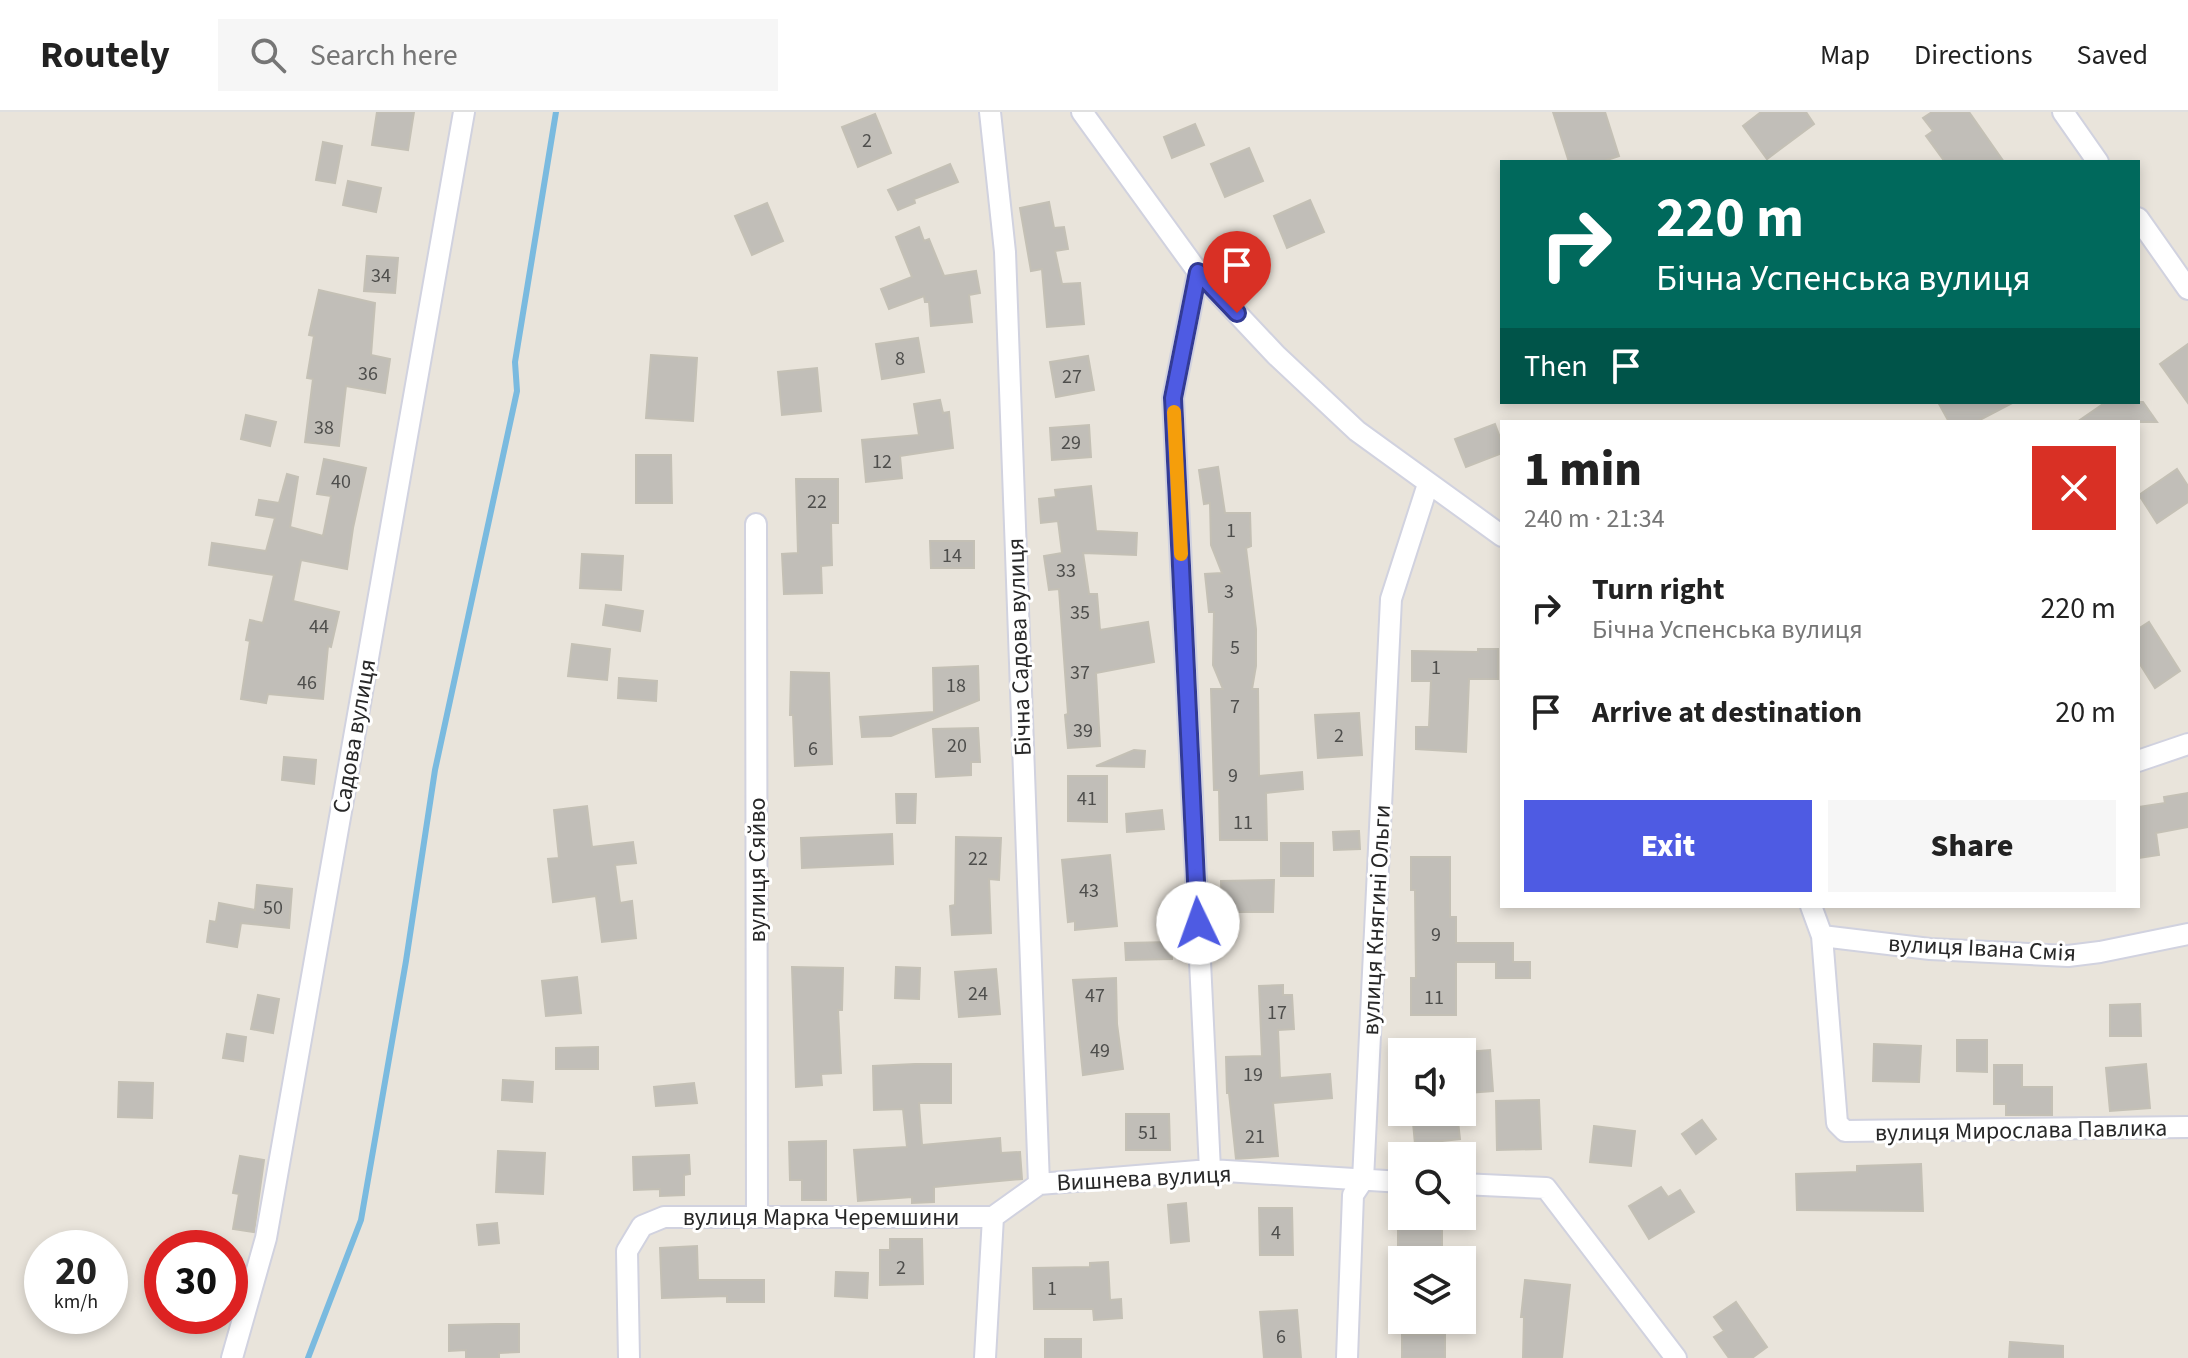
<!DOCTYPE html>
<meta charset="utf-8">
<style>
body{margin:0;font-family:"Source Sans 3",sans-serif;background:#f6f6f6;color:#222;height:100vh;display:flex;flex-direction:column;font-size:30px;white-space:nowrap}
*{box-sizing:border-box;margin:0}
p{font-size:26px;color:#767676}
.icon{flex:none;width:44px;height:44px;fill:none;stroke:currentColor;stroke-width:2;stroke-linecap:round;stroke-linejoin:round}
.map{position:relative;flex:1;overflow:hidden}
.drawer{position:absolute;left:1500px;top:308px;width:640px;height:488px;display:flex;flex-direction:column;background:#fff;border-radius:0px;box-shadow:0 4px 12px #0003}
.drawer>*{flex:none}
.guide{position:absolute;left:1500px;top:48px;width:640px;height:244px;border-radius:0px;box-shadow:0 4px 12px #0003;background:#00695c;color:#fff;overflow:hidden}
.fabs{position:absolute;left:1388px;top:926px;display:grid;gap:16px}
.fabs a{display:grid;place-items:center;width:88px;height:88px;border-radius:0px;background:#fff;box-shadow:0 4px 12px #0003;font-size:40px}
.speed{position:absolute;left:24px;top:1118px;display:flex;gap:16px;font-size:40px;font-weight:700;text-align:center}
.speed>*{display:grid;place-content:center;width:104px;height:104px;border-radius:50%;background:#fff;box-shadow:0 4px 12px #0003;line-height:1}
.speed small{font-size:20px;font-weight:400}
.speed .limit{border:12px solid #d22;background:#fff;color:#111}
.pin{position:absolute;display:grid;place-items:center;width:68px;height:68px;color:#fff;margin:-82px -34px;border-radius:50% 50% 50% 0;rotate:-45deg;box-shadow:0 0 8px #0007}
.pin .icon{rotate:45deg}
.me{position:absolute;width:88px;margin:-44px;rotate:357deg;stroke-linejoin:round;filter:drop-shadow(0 0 6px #0008)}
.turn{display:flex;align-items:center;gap:28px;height:168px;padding:0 24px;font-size:36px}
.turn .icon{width:104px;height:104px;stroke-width:2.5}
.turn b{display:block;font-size:56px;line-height:68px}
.then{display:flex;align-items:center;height:76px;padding:0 24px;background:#0003;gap:16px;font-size:30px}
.round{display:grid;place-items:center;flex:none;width:84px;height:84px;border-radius:0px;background:#f6f6f6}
.head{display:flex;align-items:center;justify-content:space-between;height:136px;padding:0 24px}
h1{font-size:48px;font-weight:800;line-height:60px}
.action{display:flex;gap:16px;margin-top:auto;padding:16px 24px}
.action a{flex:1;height:92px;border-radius:0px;background:#4e5be3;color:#fff;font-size:32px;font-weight:800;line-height:92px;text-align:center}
.action a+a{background:#f6f6f6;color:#222}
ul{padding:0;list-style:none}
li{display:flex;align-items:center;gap:24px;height:104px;padding:0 24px}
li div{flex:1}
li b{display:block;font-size:30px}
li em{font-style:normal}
header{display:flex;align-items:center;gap:48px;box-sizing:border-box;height:112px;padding:0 40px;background:#fff;border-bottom:2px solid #e0e0e0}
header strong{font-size:38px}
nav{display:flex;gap:44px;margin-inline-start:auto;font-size:28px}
.search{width:560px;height:72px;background:#f6f6f6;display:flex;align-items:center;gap:20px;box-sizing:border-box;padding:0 28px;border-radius:0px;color:#767676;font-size:30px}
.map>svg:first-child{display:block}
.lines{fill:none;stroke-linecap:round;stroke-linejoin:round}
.stream{stroke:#7abadf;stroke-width:6}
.building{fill:#c1beb8;stroke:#c4c0b5;stroke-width:2}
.minor-casing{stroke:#d1d2df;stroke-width:24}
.minor{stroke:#fff;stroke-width:20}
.route-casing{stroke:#333b94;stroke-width:20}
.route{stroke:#4e5be3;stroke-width:14}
.slow{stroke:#f59e0b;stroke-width:14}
.labels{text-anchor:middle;stroke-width:6;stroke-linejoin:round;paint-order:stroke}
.number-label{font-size:20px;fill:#4e4e4c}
.street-label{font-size:24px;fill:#282828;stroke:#fff}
</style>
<header>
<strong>Routely</strong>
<div class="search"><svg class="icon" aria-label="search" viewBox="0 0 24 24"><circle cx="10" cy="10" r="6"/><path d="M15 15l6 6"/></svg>Search here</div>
<nav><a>Map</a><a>Directions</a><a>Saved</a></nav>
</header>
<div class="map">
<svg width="2188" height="1246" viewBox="0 0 2188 1246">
<rect width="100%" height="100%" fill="#e9e4db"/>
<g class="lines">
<!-- stream -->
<path class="stream" d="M308,1246L361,1108L406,849L435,658L517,279L515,250L556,0"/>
</g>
<!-- building -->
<path class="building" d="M377,0H414L408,38L372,33Z
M1553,0H1605L1619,44L1601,50H1569Z
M1761,0H1806L1814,12L1767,47L1743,14Z
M1932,0H1969L2004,50H1945L1926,24L1933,19L1923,6Z
M875,2L891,41L858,55L842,15Z
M1195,12L1204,33L1172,46L1164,25Z
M323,30L342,34L335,71L316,68Z
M1249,36L1263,69L1225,85L1211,52Z
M950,52L958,70L914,87L915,91L898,98L888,78Z
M348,69L381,76L376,100L343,93Z
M1310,88L1324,120L1287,136L1274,104Z
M1049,90L1054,116L1064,115L1068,137L1055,139L1062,172L1080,171L1084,212L1047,215L1042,157L1031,159L1020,96Z
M767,91L783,129L752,143L735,104Z
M919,115L924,129L929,127L944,164L976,159L980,181L969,183L972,210L931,214L929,190H925L924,184L889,197L881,177L912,165L896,125Z
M367,144L398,146L395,181L364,179Z
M319,178L375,191L371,243L390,247L385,281L346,274L339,334L305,330L313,267L307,266L314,224L309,223Z
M918,226L924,260L882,267L876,232Z
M2188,232V291L2160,252Z
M651,243L697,246L693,309L646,306Z
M1088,244L1094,278L1056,285L1050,250Z
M817,256L821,299L782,303L778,260Z
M940,288L943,301L949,300L953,336L900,344L902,366L866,370L862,328L919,323L914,292Z
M1938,290H2014L1976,310H1949Z
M2106,290H2143L2157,310H2077Z
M246,303L276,310L270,334L241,327Z
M1495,312L1502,331V341L1466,355L1455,327Z
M1089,313L1091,345L1052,348L1050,316Z
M636,343H671L672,391H636Z
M324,347L366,356L353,416L347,457L301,448L293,489L339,500L331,535L328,534L323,587L268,582L266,591L241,587L250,529L246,528L250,508L263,511L274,463L209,453L212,431L266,439L275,406L256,403L259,388L279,391L287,362L298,365L290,415L323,424L331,384L317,382Z
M1218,355L1225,401H1250L1251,434L1246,436L1256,517V554L1252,577H1258L1259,664L1302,660L1303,677L1266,681L1267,728H1220L1219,678H1214L1211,577H1223L1213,553L1214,500H1209L1205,462L1222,461L1211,433L1210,391L1204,392L1199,358Z
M2177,357L2188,374V390L2157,411L2139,383Z
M796,367H838V411H831L832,453L821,454L822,481L784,482L782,442L798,441Z
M1091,374L1096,419L1137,421L1136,443L1083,441L1089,482H1097L1100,518L1148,510L1154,550L1096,561L1100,634L1068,636L1065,603L1068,602L1059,477L1049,478L1044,444L1062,441L1058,409L1041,411L1039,387L1056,385L1055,378Z
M930,429H974V456H931Z
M582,442L623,444L621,478L580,476Z
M606,493L643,499L640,519L603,513Z
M2149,510L2180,559L2155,576L2138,549V517Z
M572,532L610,537L607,568L568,564Z
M1478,537H1498V567H1469L1466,640L1416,637V615H1429L1431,569H1412V539L1478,540Z
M978,554L979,588L891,624L862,625L860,605L934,600L933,556Z
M791,560L829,561L832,652L795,654L793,603H790Z
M619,566L657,569L656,589L618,586Z
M1359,601L1362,643L1318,646L1315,603Z
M978,616L980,650H971V663L936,665L933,617Z
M1134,638L1145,639L1144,655L1096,654Z
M284,645L316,648L314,672L282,668Z
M1068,664H1107V710L1068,709Z
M2188,681V715L2156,721L2159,743L2138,746V695L2165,691L2164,685Z
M896,682H916L915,711H897Z
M587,694L592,735L633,730L636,751L615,753L620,791L632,789L636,826L602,830L596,784L553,790L548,747L559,746L554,698Z
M1162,698L1164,717L1127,720L1126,702Z
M1359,719L1360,737L1334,738L1333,720Z
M892,722L893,752L802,756L801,726Z
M956,725L1001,726L999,768L989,767L991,821L952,823L950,794L955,793Z
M1281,731H1313V764H1281Z
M1110,743L1117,814L1075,818V809L1068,810L1062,748Z
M1411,745H1450V805H1456V831H1513V850H1530V866H1496V850H1456V903H1411V866H1416L1415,778H1411Z
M1274,768L1273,800H1222L1221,769Z
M257,773L292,777L289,816L241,811L237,835L207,830L210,809L216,810L219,791L255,798Z
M1171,830L1172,847L1126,848L1125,831Z
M792,855L843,856L842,898H838L841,961L821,962L822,973L796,975Z
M896,855L920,856L919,887L895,886Z
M996,857L1000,902L959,905L955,860Z
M577,865L581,901L546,904L542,869Z
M1116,866L1117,912L1123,957L1083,963L1073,868Z
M1283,873V883H1292L1294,917L1278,918L1280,966L1330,962L1332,986L1273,991L1278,1044L1236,1047L1229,981H1227L1226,945L1262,944L1259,874Z
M258,883L279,887L273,921L251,917Z
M2140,892L2141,924H2110V893Z
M227,922L246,925L243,949L223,946Z
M1957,928H1987V960L1957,959Z
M1874,932L1921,934L1919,970L1873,969Z
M598,935V957H556V936Z
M1490,938L1493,979L1468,981L1466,940Z
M915,952H951V991H919L922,1033L1000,1026L1001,1041L1020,1040L1022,1067L934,1075V1090L912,1091V1085L858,1089L854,1038L907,1035L903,997L874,998L873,954Z
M2146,952L2150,996L2110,999L2106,956Z
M1994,953H2022V975H2052V1003H2006V992H1994Z
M503,968L533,970L532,990L502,988Z
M119,970L153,971L152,1006L118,1005Z
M694,971L697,991L656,994L654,975Z
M1539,988L1541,1037L1497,1038L1496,989Z
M1412,1000H1457L1460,1027L1415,1032Z
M1126,1002H1169L1170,1038H1126Z
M1702,1008L1716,1027L1696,1042L1682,1022Z
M1594,1014L1635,1019L1631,1054L1590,1050Z
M826,1029V1088H802V1068H790L789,1030Z
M498,1039L545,1041L543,1082L496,1080Z
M689,1043L690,1062L684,1063V1083L660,1084V1077L634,1078L633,1045Z
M240,1044L264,1048L254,1120L233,1117L239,1082L233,1081Z
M1921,1052L1923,1099L1797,1098L1796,1062L1857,1060V1054Z
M1661,1075L1668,1085L1680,1078L1694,1100L1649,1127L1629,1094Z
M1186,1091L1189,1129L1171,1131L1168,1093Z
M1259,1096H1292L1293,1143H1260Z
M1398,1104H1442V1137H1398Z
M497,1111L499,1131L479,1133L477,1113Z
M890,1127H922L923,1172L880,1173V1138H890Z
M697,1134L698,1168H764V1190H727V1184L662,1186L660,1136Z
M1108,1150L1110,1188L1121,1187L1122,1206L1094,1208L1093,1197H1034L1033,1156L1090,1155V1151Z
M836,1160L868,1161L867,1186L835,1184Z
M1525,1168L1570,1173L1562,1246H1523L1524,1205H1521Z
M1736,1190L1767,1235L1752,1246H1729L1714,1225L1724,1219L1714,1205Z
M1297,1198L1301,1246H1264L1260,1200Z
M496,1212H519V1240L499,1241V1246H466V1238L449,1239V1213Z
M1402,1223H1445V1246H1402Z
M1045,1227H1081V1246H1045Z
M2010,1230L2063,1234V1246H2009Z"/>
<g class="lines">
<!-- minor casing -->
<g class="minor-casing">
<path id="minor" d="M990,0L1005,140L1039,1072
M1082,0L1198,160L1276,243L1357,319L1502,424
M2063,0L2098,50
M2138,106L2188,177
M1198,160L1173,286L1210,1058
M756,412L757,1104
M2138,649L2188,632
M1811,794L1822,824L1837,1011L1845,1019L2188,1015
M1822,824L1930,837L2068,844L2100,840L2188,822
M1462,1072L1546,1076L1676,1246
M993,1105L1039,1072L1210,1058L1402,1070
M232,1246L266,1126L464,0
M629,1246L627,1139L642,1114L664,1105H993
M985,1246L993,1105
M1347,1246L1353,1083L1363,1068L1391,487L1428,372"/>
</g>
<!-- minor -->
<use href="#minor" class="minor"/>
</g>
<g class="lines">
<!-- route casing -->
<g class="route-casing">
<path id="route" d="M1198,811L1173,286L1198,160L1237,201"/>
</g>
<!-- route -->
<use href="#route" class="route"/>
<!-- slow -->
<path class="slow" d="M1174,300L1181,442"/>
</g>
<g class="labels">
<!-- number labels -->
<g class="number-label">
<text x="867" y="35">2</text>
<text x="381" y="170">34</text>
<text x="900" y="253">8</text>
<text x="368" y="268">36</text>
<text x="1072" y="271">27</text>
<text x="324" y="322">38</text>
<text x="1071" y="337">29</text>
<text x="882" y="356">12</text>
<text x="341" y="376">40</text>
<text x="817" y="396">22</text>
<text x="1231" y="425">1</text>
<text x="952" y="450">14</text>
<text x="1066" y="465">33</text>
<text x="1229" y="486">3</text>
<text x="1080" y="507">35</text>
<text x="319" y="521">44</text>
<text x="1235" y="542">5</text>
<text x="1436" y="562">1</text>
<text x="1080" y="567">37</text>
<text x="307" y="577">46</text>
<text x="956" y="580">18</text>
<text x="1235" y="601">7</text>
<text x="1083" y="625">39</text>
<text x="1339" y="630">2</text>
<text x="957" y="640">20</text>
<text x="813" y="643">6</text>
<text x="1233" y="670">9</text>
<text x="1087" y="693">41</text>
<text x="1243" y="717">11</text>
<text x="978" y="753">22</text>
<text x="1089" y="785">43</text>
<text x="273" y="802">50</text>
<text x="1436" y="829">9</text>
<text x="978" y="888">24</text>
<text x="1095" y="890">47</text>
<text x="1434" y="892">11</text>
<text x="1277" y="907">17</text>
<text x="1100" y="945">49</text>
<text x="1253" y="969">19</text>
<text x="1148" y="1027">51</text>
<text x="1255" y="1031">21</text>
<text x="1276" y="1127">4</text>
<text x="901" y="1162">2</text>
<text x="1052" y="1183">1</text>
<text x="1281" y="1231">6</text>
</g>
<!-- street labels -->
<g class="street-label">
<text transform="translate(1019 535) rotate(-92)" y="8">Бічна Садова вулиця</text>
<text transform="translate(354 624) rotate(-80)" y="8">Садова вулиця</text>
<text transform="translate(757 758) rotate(-90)" y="8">вулиця Сяйво</text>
<text transform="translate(1376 808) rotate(-87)" y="8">вулиця Княгині Ольги</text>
<text transform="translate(1982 836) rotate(3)" y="8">вулиця Івана Смія</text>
<text transform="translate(2021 1018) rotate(-1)" y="8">вулиця Мирослава Павлика</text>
<text transform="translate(1144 1066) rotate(-3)" y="8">Вишнева вулиця</text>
<text x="821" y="1113">вулиця Марка Черемшини</text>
</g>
</g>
</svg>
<div class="fabs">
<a><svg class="icon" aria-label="sound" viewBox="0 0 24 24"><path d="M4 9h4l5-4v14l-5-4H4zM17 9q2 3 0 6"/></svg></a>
<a><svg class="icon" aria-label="search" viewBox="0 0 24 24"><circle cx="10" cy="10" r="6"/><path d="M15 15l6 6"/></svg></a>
<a><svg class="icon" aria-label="layers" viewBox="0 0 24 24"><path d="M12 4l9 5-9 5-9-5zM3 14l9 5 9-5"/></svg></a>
</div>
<div class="speed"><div>20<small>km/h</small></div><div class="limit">30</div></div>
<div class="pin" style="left:1237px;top:201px;background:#d93025"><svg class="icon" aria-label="arrive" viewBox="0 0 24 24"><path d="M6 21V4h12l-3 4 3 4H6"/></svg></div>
<svg class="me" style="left:1198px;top:811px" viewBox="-20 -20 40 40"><circle r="19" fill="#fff"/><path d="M0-13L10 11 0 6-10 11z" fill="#4e5be3"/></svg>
<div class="guide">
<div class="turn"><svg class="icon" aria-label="right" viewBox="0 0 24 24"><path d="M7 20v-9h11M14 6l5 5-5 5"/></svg><div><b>220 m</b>Бічна Успенська вулиця</div></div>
<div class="then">Then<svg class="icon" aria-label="arrive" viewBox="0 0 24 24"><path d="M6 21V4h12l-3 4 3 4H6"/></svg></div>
</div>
<section class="drawer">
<div class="head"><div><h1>1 min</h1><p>240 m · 21:34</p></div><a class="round" style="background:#d93025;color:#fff"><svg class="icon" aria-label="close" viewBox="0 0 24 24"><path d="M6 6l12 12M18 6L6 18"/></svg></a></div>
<ul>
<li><svg class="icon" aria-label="right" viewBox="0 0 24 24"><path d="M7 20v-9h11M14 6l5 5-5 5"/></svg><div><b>Turn right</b><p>Бічна Успенська вулиця</p></div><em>220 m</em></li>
<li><svg class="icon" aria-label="arrive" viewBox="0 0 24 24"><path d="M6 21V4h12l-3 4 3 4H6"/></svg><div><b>Arrive at destination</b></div><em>20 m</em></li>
</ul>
<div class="action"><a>Exit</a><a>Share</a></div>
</section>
</div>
